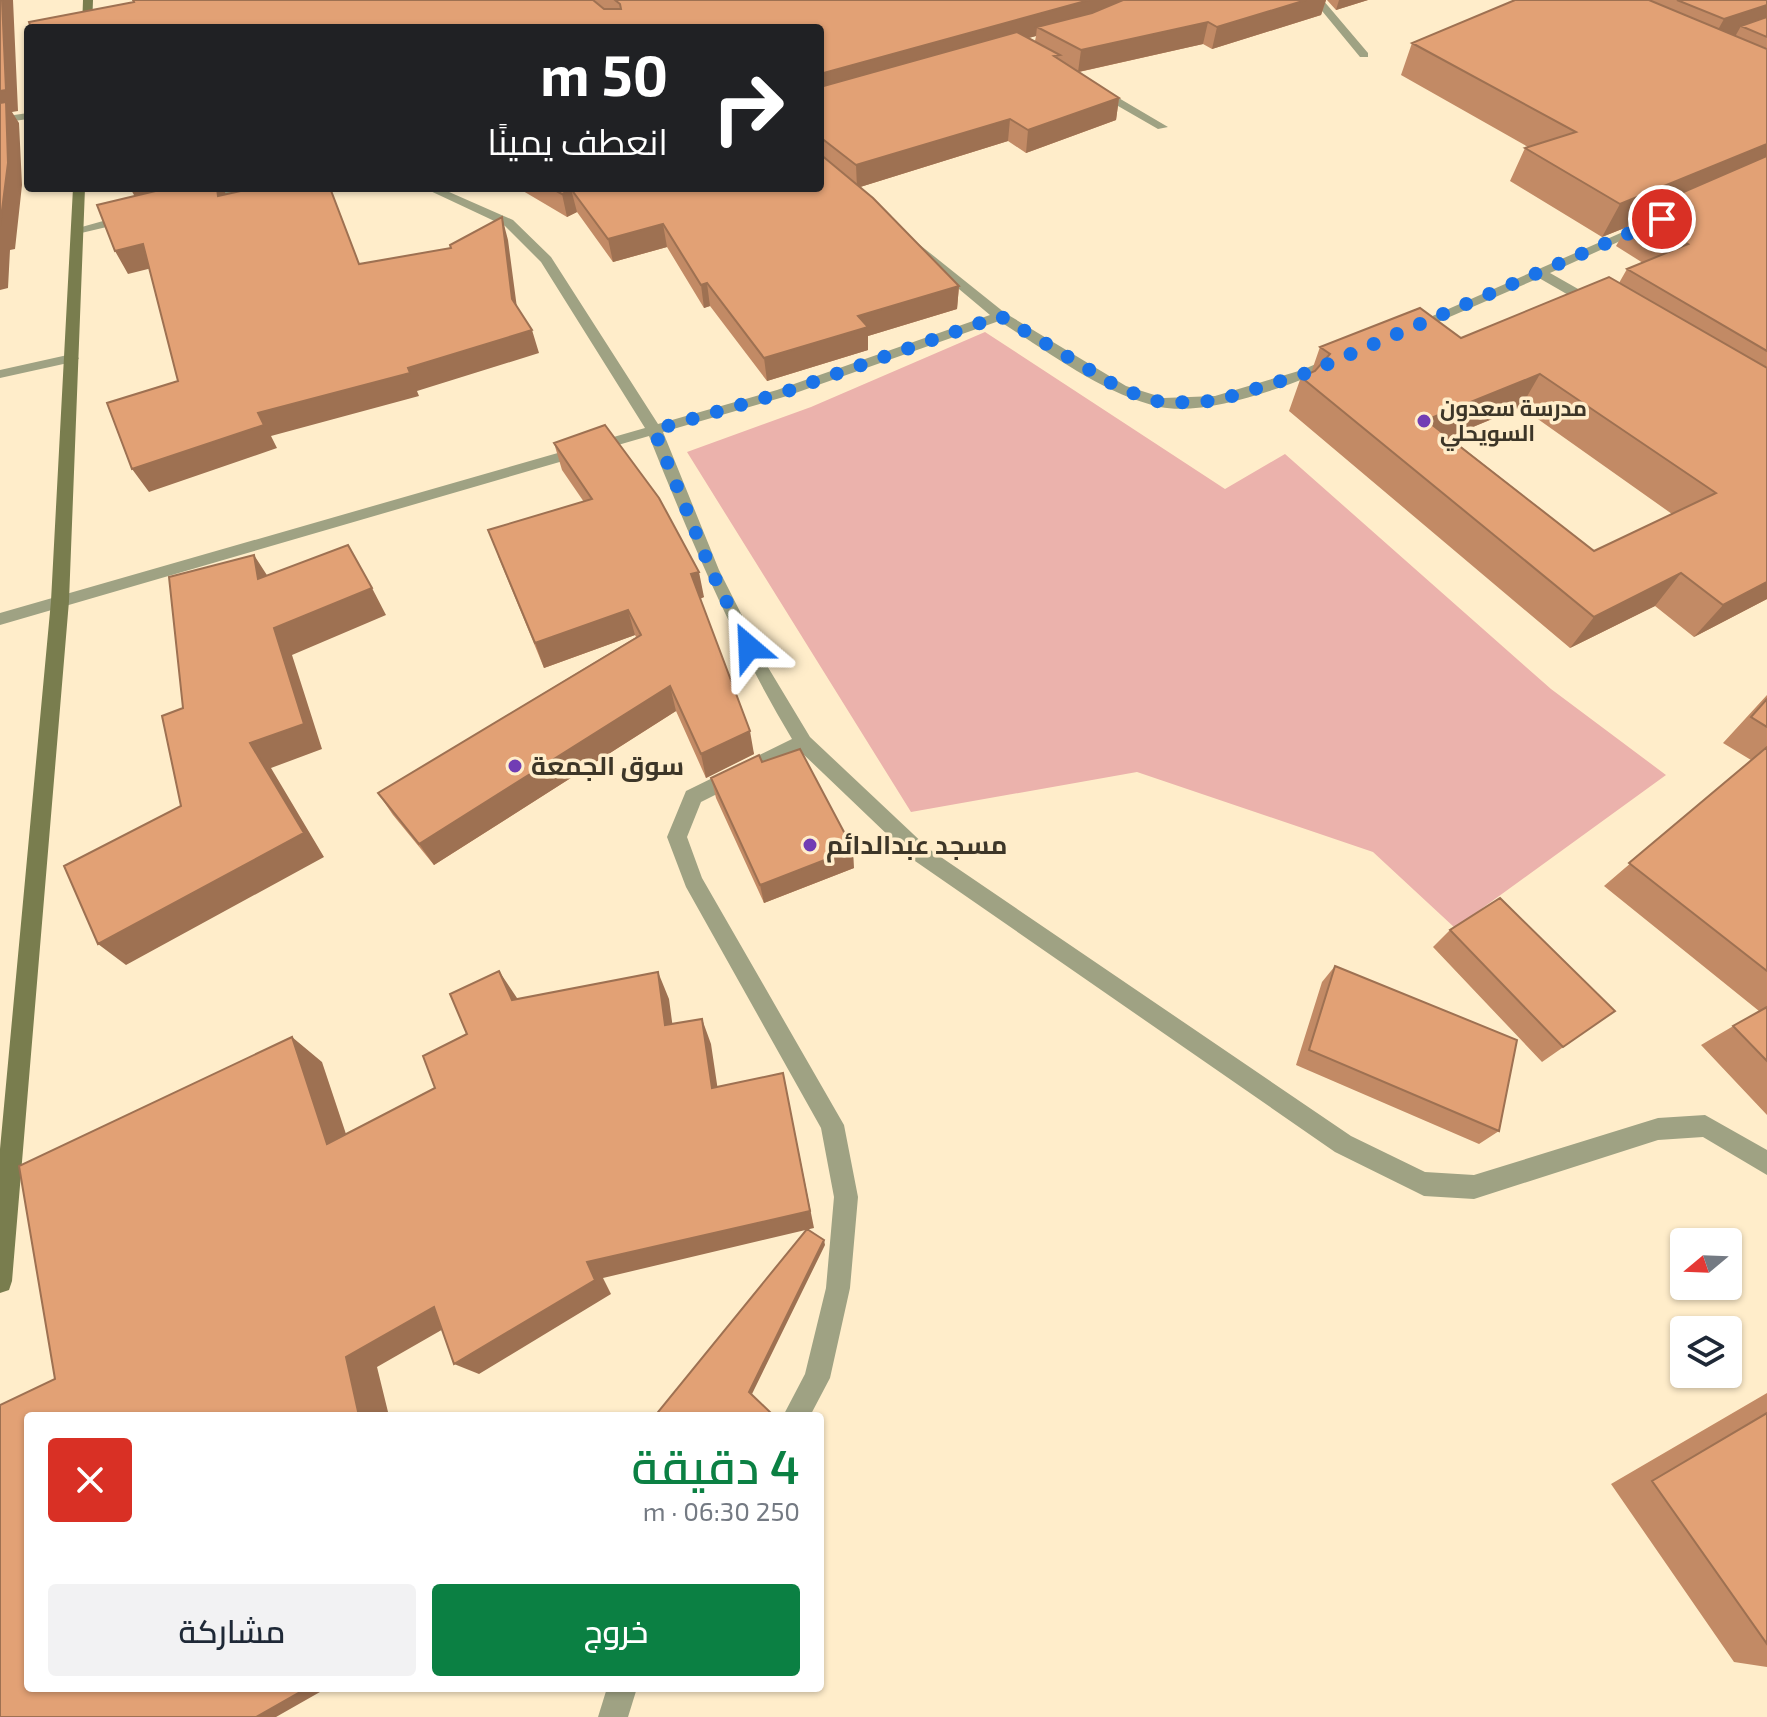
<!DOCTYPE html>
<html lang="ar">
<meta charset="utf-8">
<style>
body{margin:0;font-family:"Exo 2",Cairo,sans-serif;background:#f2f2f3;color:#1f2937;direction:rtl;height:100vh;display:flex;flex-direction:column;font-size:30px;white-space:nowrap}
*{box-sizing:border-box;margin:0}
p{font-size:26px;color:#747a83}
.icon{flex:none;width:44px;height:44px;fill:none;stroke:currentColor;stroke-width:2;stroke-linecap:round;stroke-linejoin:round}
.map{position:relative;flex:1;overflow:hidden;direction:ltr}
.sheet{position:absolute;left:24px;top:1412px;width:800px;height:280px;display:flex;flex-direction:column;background:#fff;border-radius:8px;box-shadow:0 2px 6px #0004;direction:rtl}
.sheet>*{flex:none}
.guide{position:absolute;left:24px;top:24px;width:800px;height:168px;border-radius:8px;box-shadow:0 2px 6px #0004;direction:rtl;background:#202124;color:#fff;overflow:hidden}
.needle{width:52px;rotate:251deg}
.fabs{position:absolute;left:1670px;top:1228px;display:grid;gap:16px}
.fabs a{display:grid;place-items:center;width:72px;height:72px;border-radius:8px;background:#fff;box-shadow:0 2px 6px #0004;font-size:40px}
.pin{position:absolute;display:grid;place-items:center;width:68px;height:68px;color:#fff;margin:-34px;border:4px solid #fff;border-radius:50%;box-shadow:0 2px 8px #0007}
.me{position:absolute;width:88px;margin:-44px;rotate:334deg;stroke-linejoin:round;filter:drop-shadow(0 0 6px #0008)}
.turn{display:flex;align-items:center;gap:28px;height:168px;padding:0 24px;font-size:36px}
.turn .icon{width:104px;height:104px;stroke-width:2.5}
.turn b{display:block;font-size:56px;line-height:68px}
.round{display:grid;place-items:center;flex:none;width:84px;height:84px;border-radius:8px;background:#f2f2f3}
.head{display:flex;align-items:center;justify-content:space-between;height:136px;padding:0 24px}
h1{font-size:48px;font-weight:600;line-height:60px;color:#0b8043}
.action{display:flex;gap:16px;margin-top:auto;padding:16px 24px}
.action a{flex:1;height:92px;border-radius:8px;background:#0b8043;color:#fff;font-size:32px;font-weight:600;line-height:92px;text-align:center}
.action a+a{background:#f2f2f3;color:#1f2937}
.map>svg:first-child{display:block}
.green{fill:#ebb2ac}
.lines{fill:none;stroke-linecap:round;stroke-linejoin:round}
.street{fill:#9fa283;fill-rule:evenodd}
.secondary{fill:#797d4e;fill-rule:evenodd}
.wall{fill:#c28a65;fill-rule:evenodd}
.shaded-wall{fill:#9e7152}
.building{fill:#e2a175;stroke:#9e7152;stroke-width:2;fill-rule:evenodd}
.route{stroke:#1a73e8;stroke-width:14;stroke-dasharray:0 25.2}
.poi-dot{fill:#713db4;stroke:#ffedca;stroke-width:3}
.labels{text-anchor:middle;stroke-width:7;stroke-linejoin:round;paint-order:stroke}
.far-poi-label{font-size:22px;font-weight:bold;fill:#3d3628;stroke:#ffedca;text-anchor:start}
.poi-label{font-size:26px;font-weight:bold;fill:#3d3628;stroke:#ffedca;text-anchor:start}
</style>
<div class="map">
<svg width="1767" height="1717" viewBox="0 0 1767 1717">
<rect width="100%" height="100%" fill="#ffedca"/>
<!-- green -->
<path class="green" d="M985,332L1225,489L1285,454L1551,689L1666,775L1455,928L1373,852L1137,772L911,812L687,452L811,407Z"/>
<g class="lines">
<!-- street -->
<path class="street" d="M1313,0H1323L1368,53V57H1360Z
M1092,87H1100L1168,127L1158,129L1092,91Z
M28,113V119L0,123V117Z
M236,188H258L213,201L207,197Z
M424,188H440L513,220L551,257L658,424L777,390L990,315L910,248L909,245L915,241L1005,313L1126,386L1164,398L1215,396L1302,370L1332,357H1342V363C1297,383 1209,417 1160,407C1102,394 1049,352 999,321L787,396L663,432L719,570L769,669L810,737L929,849L1351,1136L1425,1172L1474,1175L1658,1118L1705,1115L1767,1150V1175L1703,1137L1658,1140L1474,1199L1424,1196L1416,1192L1335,1152L915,861L801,752L701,802L687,837L702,878L844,1125L858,1197L850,1288L830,1378L810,1416H783L805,1374L826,1288L834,1197L821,1128L686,887L667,837L686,791L792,739C734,642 691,541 649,436L0,625V613L645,428L541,262L505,226Z
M128,214L134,218L132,221L77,234L71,230Z
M1641,224L1651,227L1550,273L1601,302V308H1591L1539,278L1415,332L1403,329Z
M72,354L79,358L77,361L0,378V370Z
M607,1688H637L628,1717H598Z"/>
<!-- secondary -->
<path class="secondary" d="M83,0H93L92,28H82Z
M73,188H85L69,601L12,1281L9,1290L0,1293V1149L51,601Z"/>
</g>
<!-- wall -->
<path class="wall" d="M133,0H1326L1321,15L1212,49L1203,44L1079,72L1119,98L1116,120L1026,153L1008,141L860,187L959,286L957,309L868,336V350L767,381L710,306L704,308L667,247L613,262L577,212L567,217L518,188H820V28L134,2ZM1036,36L1035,41L1028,38Z
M1327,0H1368L1336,10Z
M1515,0H1767V599L1694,637L1655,606L1570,648L1289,411L1301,377L1311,373L1320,347L1461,338L1619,283L1627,269L1643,263L1616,246L1627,227L1602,237L1510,181L1525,148L1528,147L1401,75L1412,43ZM1521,407L1672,514L1594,551L1449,437Z
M554,443L704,597L700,599L754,754L706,778L676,711L434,865L393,815L378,793L636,637L635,635L544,668L498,556L584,502L562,470Z
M1767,695V1115L1701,1045L1759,1011L1604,886L1751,760L1723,743Z
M762,762L854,868L764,903L716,798L711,778Z
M1450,930L1615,1011L1542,1062L1433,947Z
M1335,966L1499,1131L1479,1144L1296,1065L1322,982Z
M1767,1393V1667L1734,1662L1611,1484Z"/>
<!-- shaded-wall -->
<path class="shaded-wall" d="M2,0H13L18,111L12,112L19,123L22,185L15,249L10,250L8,288L0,290V91Z
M1089,0H1127L1094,19L1037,27L1036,36L820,96V74Z
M1306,0H1326L1321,15L1212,49L1217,27Z
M1339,0H1368L1336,10Z
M1767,5V30L1741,26L1732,42L1706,51L1724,19Z
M1208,22L1203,44L1078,72L1081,50Z
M1119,98L1116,120L1026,153L1028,130Z
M1010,119L1008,141L857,188L856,165Z
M1767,144V168L1635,213L1627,227L1602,237L1620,204Z
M130,188H225H223L228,199L218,196L142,209Z
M571,189L577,212L567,217L562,194Z
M502,217L508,240L519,323L512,299Z
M663,224L667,247L613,262L608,239Z
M143,244L156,267L128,274L115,251Z
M707,283L710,306L704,308L701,285Z
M959,286L957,309L868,336V350L767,381L764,358L858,316Z
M532,330L539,353L417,391L419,396L271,436L277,448L149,492L132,469L258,413Z
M1540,374L1521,407L1410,453L1426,420Z
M254,555L272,583L258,579Z
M699,572L704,597L696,600L691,574Z
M1681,573L1655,606L1570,648L1594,617Z
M1767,582V599L1694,637L1723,605Z
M372,588L386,615L292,655L322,749L271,768L324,857L126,965L98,944L250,743L274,628Z
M628,610L635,635L544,668L535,643Z
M670,686L676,711L434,865L419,844Z
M750,731L754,754L706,778L701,754Z
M853,849L854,868L764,903L760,885Z
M499,971L517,998L530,1026L512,1000Z
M658,972L669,999L676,1051L665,1025Z
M702,1019L711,1044L721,1111L712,1088Z
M292,1037L322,1062L356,1164L327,1144Z
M783,1073L814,1228L603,1278L611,1294L479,1374L454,1364L587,1262Z
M824,1240L825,1245L752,1394L749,1392Z
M434,1307L459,1320L377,1367L389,1416H359L346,1357Z
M307,1688H327L276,1717H256Z"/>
<!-- building -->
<path class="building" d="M0,0H2L6,90L0,91Z
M133,0H593L604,9H621L620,4L615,0H1089L820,74V28H31L29,22L134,2Z
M1123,0H1306L1217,27L1208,22L1081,50L1037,27L1092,13Z
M1515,0H1649L1767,49V144L1620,204L1525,148L1576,132L1412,43Z
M1677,0H1767V5L1724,19Z
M1767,17V37L1741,26Z
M1017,32L1060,55L1054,56L1119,98L1028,130L1010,119L856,165L820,137V87Z
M6,102L8,163L0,226V103Z
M820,154L873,198L959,286L858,316L868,327L764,358L707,283L701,285L663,224L608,239L571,189L562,194L551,188H820Z
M1767,156V351L1627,269L1688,244L1635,213Z
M168,188H217L218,196L254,188H330L359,264L451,248L450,245L502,217L512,299L532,330L408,368L410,373L258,413L264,425L132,469L107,403L178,381L143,244L115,251L97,205Z
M1609,277L1767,368V582L1723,605L1681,573L1594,617L1301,377L1315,371L1330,354L1320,347L1420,308L1461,338ZM1540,374L1716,493L1594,551L1426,420Z
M605,425L659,498L699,572L691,574L750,731L701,754L670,686L419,844L378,793L641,635L628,610L535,643L488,530L592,499L554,443Z
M348,545L372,588L274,628L304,724L250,743L304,833L98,944L64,866L181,806L162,716L183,708L169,577L254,555L258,579Z
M1767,699V727L1751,717Z
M1767,747V971L1629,863Z
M800,749L853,849L760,885L711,778L759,755L762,762Z
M1500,898L1615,1011L1563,1047L1450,930Z
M1335,966L1517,1040L1499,1131L1309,1050Z
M499,971L512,1000L658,972L665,1025L702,1019L712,1088L783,1073L810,1211L587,1262L595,1280L454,1364L434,1307L346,1357L359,1416H28V1688H307L256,1717H0V1405L55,1379L19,1166L292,1037L327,1144L435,1088L423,1056L467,1034L450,994Z
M1767,1007V1061L1733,1026Z
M807,1229L824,1240L749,1392L772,1414L770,1416H663L658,1412Z
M1767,1413V1644L1652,1481Z"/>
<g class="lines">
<!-- route -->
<path class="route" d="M749,647L711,570L654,430L782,393L1000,316L1121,389L1163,403L1216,401L1307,373L1662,219"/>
</g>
<!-- markers -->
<g class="poi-dot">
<circle cx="1424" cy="421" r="8"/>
<circle cx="515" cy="766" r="8"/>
<circle cx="810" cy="845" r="8"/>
</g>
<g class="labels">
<!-- far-poi labels -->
<g class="far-poi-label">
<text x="1440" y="416">مدرسة سعدون<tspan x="1440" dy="25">السويحلي</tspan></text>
</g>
<!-- poi labels -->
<g class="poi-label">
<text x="531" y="775">سوق الجمعة</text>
<text x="826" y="854">مسجد عبدالدائم</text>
</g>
</g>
</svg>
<div class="fabs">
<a><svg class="needle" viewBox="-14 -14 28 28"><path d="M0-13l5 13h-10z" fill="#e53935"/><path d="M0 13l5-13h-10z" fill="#747a83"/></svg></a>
<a><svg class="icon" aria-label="layers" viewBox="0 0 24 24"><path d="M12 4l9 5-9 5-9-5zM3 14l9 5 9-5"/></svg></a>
</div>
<div class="pin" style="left:1662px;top:219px;background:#d93025"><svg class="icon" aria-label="arrive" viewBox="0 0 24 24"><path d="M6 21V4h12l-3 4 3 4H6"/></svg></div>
<svg class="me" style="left:749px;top:647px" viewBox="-20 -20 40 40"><path d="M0-17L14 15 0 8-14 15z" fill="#1a73e8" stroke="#fff" stroke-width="4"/></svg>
<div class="guide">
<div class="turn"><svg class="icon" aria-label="right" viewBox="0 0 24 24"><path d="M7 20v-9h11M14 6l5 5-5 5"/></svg><div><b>50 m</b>انعطف يمينًا</div></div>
</div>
<section class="sheet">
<div class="head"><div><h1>4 دقيقة</h1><p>250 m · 06:30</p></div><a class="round" style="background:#d93025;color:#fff"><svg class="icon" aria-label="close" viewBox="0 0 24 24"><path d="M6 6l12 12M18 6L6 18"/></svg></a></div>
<div class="action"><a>خروج</a><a>مشاركة</a></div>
</section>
</div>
